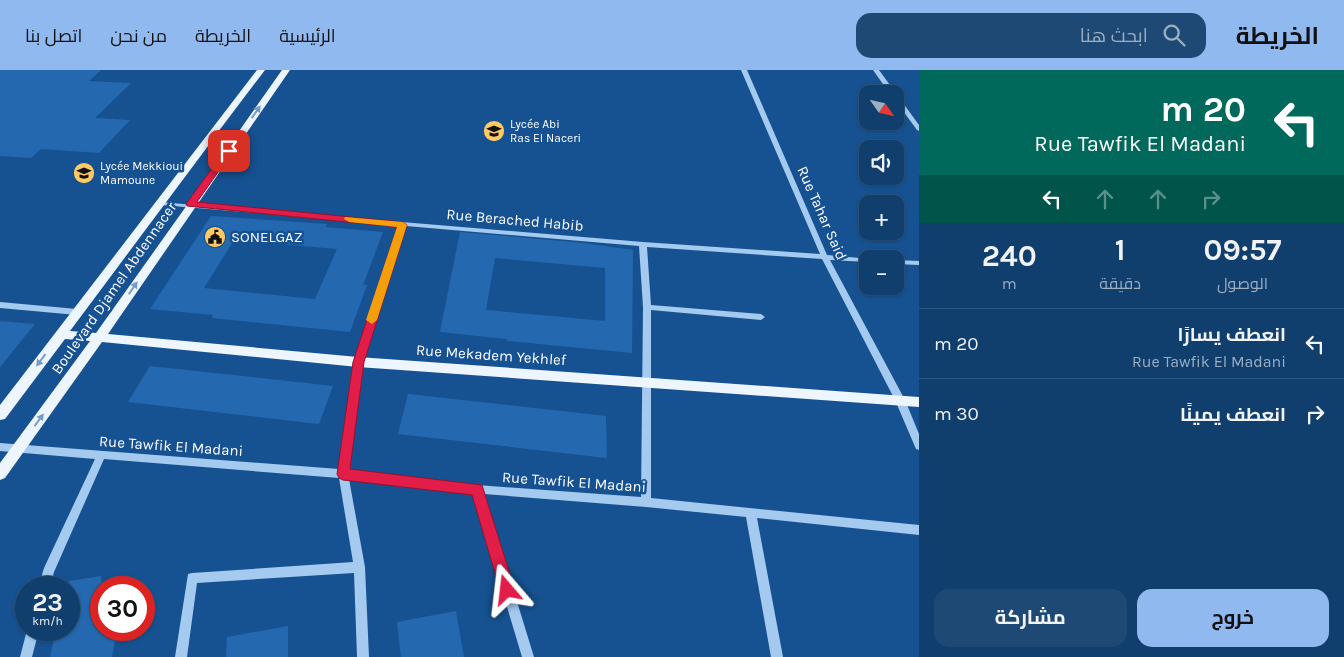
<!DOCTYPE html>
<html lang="ar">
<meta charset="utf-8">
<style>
body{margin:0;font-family:Karla,Cairo,sans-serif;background:#1e4975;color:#f1f3f6;direction:rtl;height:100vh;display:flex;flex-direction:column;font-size:19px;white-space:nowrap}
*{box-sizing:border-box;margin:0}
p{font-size:16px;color:#9caec2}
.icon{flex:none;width:28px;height:28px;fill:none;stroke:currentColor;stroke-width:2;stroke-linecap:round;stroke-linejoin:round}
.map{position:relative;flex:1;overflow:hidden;direction:ltr}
.panel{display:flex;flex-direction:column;background:#103e6d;width:425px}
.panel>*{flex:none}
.top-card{background:#00695c;color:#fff;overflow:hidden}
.needle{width:32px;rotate:124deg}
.tools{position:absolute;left:859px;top:15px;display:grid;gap:10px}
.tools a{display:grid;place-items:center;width:45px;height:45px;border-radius:10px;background:#103e6d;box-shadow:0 1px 4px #0004,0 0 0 1px #305780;font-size:25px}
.speed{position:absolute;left:15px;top:506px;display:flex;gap:10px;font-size:25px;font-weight:700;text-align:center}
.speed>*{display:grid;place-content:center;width:65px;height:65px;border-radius:50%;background:#103e6d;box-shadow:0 1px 4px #0004,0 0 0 1px #305780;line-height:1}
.speed small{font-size:12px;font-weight:400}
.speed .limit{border:8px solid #d22;background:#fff;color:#111}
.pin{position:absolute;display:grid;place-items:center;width:42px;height:42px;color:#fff;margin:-21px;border-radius:10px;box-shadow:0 2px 8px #0006}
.me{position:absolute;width:55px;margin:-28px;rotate:343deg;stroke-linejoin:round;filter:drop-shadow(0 0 4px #0008)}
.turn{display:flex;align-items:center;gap:18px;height:105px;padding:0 15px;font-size:22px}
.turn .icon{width:65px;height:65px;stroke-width:2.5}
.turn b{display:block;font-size:35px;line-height:42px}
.lanes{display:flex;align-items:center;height:48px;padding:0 15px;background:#0003;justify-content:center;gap:25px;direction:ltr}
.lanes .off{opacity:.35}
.eta{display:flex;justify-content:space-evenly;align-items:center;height:85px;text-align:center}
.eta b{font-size:30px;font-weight:700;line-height:35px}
.action{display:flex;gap:10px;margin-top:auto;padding:10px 15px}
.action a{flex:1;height:58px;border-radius:15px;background:#90b9f0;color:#111;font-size:20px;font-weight:700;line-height:58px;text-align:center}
.action a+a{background:#1e4975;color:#f1f3f6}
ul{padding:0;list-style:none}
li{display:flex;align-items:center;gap:15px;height:70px;padding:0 15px;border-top:1px solid #305780}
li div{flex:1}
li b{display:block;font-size:19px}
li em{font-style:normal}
header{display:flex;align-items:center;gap:30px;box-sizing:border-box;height:70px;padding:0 25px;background:#90b9f0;color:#111}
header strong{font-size:24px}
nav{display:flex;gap:28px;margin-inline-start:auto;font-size:18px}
.search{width:350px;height:45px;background:#1e4975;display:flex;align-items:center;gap:12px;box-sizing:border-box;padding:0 18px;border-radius:15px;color:#9caec2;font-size:19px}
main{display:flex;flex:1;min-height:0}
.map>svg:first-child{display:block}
.building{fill:#2469b0;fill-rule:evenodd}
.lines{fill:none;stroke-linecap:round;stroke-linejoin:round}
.minor{fill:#a4caf0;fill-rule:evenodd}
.major{fill:#edf5ff;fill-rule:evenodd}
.oneway{fill:#779bc2}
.route{fill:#e11d48;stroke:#92132f}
.slow{fill:#f59e0b}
.labels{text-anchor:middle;stroke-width:5;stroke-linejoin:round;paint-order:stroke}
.far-poi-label{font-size:12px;fill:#fff;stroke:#165291;text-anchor:start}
.street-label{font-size:15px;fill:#fff;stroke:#165291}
.poi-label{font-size:15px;fill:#fff;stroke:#165291;text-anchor:start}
</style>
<header>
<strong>الخريطة</strong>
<div class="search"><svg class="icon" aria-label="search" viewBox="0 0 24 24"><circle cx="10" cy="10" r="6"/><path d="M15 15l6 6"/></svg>ابحث هنا</div>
<nav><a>الرئيسية</a><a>الخريطة</a><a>من نحن</a><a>اتصل بنا</a></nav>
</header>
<main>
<section class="panel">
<div class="top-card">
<div class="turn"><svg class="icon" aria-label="left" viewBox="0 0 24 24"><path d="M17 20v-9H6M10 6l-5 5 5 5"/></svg><div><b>20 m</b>Rue Tawfik El Madani</div></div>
<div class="lanes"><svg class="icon" aria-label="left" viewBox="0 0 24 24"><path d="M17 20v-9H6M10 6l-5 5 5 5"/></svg><svg class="icon off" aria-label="ahead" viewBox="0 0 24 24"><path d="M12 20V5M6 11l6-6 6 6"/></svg><svg class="icon off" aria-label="ahead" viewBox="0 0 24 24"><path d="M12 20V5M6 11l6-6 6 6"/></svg><svg class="icon off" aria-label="right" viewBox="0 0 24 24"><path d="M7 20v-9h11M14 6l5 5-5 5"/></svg></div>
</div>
<div class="eta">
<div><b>09:57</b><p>الوصول</p></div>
<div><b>1</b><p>دقيقة</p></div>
<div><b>240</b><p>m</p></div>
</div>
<ul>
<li><svg class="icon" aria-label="left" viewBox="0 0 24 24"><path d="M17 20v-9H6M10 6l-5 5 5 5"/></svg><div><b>انعطف يسارًا</b><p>Rue Tawfik El Madani</p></div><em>20 m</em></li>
<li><svg class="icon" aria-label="right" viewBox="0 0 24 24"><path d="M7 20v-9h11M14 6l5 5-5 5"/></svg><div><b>انعطف يمينًا</b></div><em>30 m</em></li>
</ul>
<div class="action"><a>خروج</a><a>مشاركة</a></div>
</section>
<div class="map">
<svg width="919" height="587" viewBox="0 0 919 587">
<rect width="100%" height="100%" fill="#165291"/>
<!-- building -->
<path class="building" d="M0,0H101L89,11L131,13L95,48L130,50L99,83L41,79L31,88L0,86Z
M211,146L327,154L326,157L383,162L363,215H367L350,262L212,248L213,245L150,239ZM234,170L337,179L315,229L204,218Z
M460,162L583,173L633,180L632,283L507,271V269L440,262ZM495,188L605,198V251L486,240Z
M0,251L35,254L0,297Z
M150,296L333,316L319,354L128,332Z
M408,324L606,346L607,388L398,364Z
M101,506V560H117L112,587H50L56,560H69V511Z
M456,541L464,587H401L397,552Z
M288,556V587H226L227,567Z"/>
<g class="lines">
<!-- minor -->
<path class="minor" d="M741,0H747L827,185L871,189H868V192L830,190L905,330L919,364V380L916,379L895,330L822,189L647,177L651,235L761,244L765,247L761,250L651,240V428L919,455V465L757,448L783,587H771L746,447L646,437L484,424L534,587H522L473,423L349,409L365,497L369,587H357L354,503L197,513L187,587H175L188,504L192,503L353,492L339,408L104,389L54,502L50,518H38L44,498L95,389L0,381V373L339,399L354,292L399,155L161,135L158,133L159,132L643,172L820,184ZM406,156L639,176L643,237L641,427L477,415L349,400L362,292Z
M873,0H879L919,55V61L917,60L895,30V24H890Z
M895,190L919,191V195L895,194Z
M0,232L77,239L81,242L77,245L0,238Z
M27,560H39L32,587H20Z"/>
<!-- major -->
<path class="major" d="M257,0H265L218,62L230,60L237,64L282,0H290L108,264L358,287L919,327V337L358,297L102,272L5,408L0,410V393L90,271L65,269L5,349L0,350V335ZM229,66L234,69L96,263L70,261L214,68Z"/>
</g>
<!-- one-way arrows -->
<defs><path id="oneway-solid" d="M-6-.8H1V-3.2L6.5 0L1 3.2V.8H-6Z" transform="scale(1.25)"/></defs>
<g class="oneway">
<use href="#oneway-solid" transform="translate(256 42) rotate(-55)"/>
<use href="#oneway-solid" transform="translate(133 218) rotate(-56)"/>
<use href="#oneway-solid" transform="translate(41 290) rotate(127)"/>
<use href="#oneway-solid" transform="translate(39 350) rotate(-54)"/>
</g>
<!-- route -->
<path class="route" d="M226,79L233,81L197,132L403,152L407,155L364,292L350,399L482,415L515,520L513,525L507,527L502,525L500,520L472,425L343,410L339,408L337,404L353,292L397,157L187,136L186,134Z"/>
<!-- slow -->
<path class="slow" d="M345,147L403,152L407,155L377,250L372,254L366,250L397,157L349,152L344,149Z"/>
<!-- icons -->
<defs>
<g id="school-disc" transform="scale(1.125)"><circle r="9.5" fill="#ffca63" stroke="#165291"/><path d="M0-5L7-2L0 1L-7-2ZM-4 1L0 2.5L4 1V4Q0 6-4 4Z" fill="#111"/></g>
<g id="civic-disc" transform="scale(1.125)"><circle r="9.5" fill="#ffca63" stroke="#165291"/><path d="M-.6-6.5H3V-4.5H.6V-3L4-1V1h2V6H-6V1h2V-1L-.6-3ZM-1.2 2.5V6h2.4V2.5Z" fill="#111"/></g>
</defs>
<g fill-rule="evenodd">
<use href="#school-disc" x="494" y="61"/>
<use href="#school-disc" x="84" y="103"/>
<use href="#civic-disc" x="215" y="167"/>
</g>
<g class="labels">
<!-- far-poi labels -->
<g class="far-poi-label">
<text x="510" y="58">Lycée Abi<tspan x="510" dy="14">Ras El Naceri</tspan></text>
<text x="100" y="100">Lycée Mekkioui<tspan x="100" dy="14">Mamoune</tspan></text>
</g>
<!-- street labels -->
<g class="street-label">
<text transform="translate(822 143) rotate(66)" y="5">Rue Tahar Said</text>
<text transform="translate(515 150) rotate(5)" y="5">Rue Berached Habib</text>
<text transform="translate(114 218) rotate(-55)" y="5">Boulevard Djamel Abdennacer</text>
<text transform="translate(491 285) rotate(4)" y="5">Rue Mekadem Yekhlef</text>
<text transform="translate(171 376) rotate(4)" y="5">Rue Tawfik El Madani</text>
<text transform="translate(574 412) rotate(4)" y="5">Rue Tawfik El Madani</text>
</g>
<!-- poi labels -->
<g class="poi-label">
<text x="231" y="172">SONELGAZ</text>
</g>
</g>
</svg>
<div class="tools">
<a><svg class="needle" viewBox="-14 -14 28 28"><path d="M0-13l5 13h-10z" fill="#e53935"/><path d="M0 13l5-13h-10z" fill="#9caec2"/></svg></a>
<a><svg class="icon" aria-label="sound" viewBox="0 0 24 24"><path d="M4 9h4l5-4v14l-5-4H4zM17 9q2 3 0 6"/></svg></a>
<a>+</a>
<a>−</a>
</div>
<div class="speed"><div>23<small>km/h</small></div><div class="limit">30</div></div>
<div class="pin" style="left:229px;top:81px;background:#d93025"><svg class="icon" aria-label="arrive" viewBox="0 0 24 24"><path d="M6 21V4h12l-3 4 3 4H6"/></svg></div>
<svg class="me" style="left:507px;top:520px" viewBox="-20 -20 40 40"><path d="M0-17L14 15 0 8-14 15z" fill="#e11d48" stroke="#fff" stroke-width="4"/></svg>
</div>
</main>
